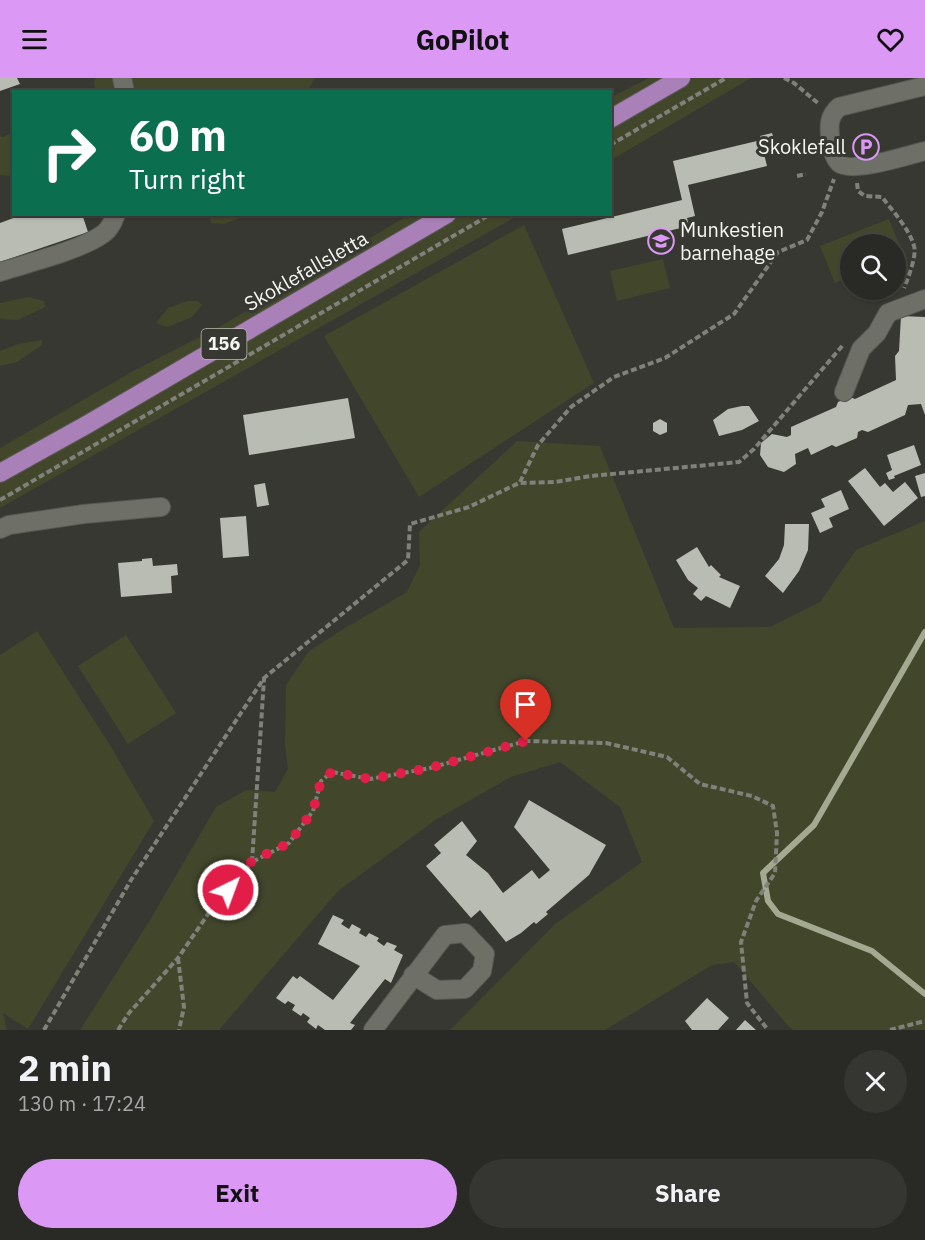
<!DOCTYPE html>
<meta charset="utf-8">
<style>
body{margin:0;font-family:"IBM Plex Sans",sans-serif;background:#353632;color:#f1f3f6;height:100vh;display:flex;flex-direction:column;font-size:22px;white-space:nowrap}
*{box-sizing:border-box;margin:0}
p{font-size:20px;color:#a5a7a7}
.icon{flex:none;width:33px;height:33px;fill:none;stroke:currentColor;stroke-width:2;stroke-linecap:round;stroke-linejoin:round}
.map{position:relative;height:952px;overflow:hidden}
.panel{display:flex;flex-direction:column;background:#292a25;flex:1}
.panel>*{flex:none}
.top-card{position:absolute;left:12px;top:12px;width:600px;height:126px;border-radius:0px;box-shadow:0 2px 4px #0004,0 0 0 2px #454642;background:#0b6e4f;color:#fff;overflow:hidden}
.buttons{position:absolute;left:840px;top:156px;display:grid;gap:12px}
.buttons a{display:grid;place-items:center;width:66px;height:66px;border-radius:50%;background:#292a25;box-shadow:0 2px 4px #0004,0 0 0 2px #454642;font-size:30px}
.pin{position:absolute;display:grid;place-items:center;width:51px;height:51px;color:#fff;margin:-62px -26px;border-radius:50% 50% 50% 0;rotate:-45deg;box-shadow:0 0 6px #0007}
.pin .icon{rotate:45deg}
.me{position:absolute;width:66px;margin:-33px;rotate:42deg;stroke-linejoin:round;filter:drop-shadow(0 0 4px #0008)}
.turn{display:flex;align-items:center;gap:21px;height:126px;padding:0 18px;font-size:27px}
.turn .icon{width:78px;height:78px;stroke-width:2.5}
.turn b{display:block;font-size:42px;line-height:51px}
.round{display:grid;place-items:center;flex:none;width:63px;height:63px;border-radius:32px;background:#353632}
.headline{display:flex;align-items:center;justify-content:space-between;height:102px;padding:0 18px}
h1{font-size:36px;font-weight:700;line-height:45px}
.button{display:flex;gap:12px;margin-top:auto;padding:12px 18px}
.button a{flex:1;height:69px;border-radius:36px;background:#db99f5;color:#111;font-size:24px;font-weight:700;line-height:69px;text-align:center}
.button a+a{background:#353632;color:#f1f3f6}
header{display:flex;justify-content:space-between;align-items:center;height:78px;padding:0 18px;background:#db99f5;color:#111;font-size:27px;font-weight:700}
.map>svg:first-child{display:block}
.green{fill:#42472c}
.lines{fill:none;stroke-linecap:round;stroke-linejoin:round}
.stream{stroke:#a4a991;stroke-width:6}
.building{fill:#b9bcb2}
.minor-casing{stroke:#565851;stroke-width:20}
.major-casing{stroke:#565851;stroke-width:20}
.path{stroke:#7f817a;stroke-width:4;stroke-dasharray:6 3;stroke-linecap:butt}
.minor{stroke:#6e7068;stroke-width:18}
.major{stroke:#aa80b9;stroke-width:18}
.route{stroke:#e11d48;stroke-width:10;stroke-dasharray:0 18}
.labels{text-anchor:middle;stroke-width:6;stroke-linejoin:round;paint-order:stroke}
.shield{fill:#373831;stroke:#bbbdb7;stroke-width:1.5}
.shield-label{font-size:18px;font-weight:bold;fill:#f4f6f1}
.poi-label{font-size:20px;fill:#f4f6f1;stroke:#373831;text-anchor:end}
.street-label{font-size:20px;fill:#f4f6f1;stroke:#373831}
</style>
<header><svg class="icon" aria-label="menu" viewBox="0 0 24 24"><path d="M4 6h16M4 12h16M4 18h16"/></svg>GoPilot<svg class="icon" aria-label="heart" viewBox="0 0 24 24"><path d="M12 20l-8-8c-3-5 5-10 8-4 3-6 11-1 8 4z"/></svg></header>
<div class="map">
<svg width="925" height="952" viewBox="0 0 925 952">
<rect width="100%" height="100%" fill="#373831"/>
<!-- green -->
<path class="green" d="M96,0H315L307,14L95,13L94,3Z
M649,0H751L611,82L610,20Z
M13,54V98L0,97V58L3,59Z
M210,137V136L250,137L223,146L211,145Z
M409,137H519L0,430V370L135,292L219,249Z
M889,141L904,178L896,181V166H850V199L835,205L820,168Z
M524,147L594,305L419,419L324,258Z
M663,181L670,210L617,223L610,193Z
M29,219L44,223L45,229L18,242L0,241V225Z
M187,223H198L202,227L192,239L168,249L156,245L168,230Z
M42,262V267L17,284L0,288V273L18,266Z
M517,363L600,368L674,550L770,549L820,524L856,472L925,443V952H794L790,950L734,884L712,887L605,952H450L554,847L642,784L620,729L560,684L511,699L437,741L338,813L219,952H80L150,842L216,729L246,712L275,714L288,691L285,667L286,607L309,573L345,550L407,514L420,487L419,454Z
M37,553L113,672L154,743L28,951L3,935L7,952H0V577Z
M126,557L176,635L128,666L78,588Z"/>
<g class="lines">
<!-- stream -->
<path class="stream" d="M925,554L814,747L763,795L768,823L778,836L872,873L925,916"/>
</g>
<!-- building -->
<path class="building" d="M0,0H17L20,6L0,13Z
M772,55L776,69L763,72L767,88L688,107L695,138L687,140L689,148L568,177L562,151L682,122L673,83L761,62L760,58Z
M18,136H82L88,154L0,184V145L19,138Z
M901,238L925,239V337L921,326L908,327L905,337L868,354L862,352L858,354L857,360L836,369L832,367L811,377L808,370L795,376L796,386L784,394L768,389L760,377L761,365L772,356L787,359L791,357V349L836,329L838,324L850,319L855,321L896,302L895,278L899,273Z
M348,320L355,360L249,377L243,337Z
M742,328H749L759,343L742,352L719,358L713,342L728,331Z
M660,341L667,345V354L660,357L653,353V345Z
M914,367L921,387L894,398L895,400L889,402L886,395L892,392L887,377Z
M865,390L880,409L885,405L893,414L905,404L918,420L884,448L848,403Z
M925,395V418L921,419L915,398Z
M265,405L269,427L257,429L254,407Z
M841,412L849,431L829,440L833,449L820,455L811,435L825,429L821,421Z
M246,438L249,478L223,480L220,440Z
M785,446H809L808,472L799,493L783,515L765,498L779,481L784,467Z
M697,469L709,489L711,487L721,497L719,499L740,508L730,530L706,518L701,523L693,516L698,510L688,502L676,482Z
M152,480L153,488L177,486L178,497L171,498L172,515L121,519L118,485L142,483V481Z
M529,722L606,767L589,797L546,834L548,836L536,846L534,844L521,855L506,864L480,832L471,840L426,788L441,775L434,767L462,743L477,763L466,777L488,795L503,815L532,792L539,801L550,792L514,749Z
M333,837L344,842L341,846L349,851L352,846L361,851L359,855L366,859L369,855L379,860L377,863L384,868L387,864L397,868L394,872L403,877L391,905L385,901L350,945L355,947L351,952H325L318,947L316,951L307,944L310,940L303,935L301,938L292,932L295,927L288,923L285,926L276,920L293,898L297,901L300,898L333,922L360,888L318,866Z
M707,920L729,940L718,952H692L685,943Z
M745,942L756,952H736Z"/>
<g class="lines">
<!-- minor casing -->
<g class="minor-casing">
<path id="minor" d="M122,0L125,14
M925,8L839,29C829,38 829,46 830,58C831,67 833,79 839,85C850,96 909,77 925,73
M0,194C28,185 81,172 103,156C110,151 113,144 116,136
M844,314L861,271L877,255L888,235L925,221
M0,451L9,447L84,436L161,429
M373,952L445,857L465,855L485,876L482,893L465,911L437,912L413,897"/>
</g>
<!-- major casing -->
<g class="major-casing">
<path id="major" d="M610,41L681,0
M0,395L88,346L447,136"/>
</g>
<!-- path -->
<path class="path" d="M784,0L794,5L819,26
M610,67L726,0
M797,98L806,96
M857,105L858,113L865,118L882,119C892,132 910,152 914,168C917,178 908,200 904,210
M520,404L538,367L571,329L614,299L665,280L734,236L778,174L807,162L822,134L834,101
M0,422L491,136
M252,784L264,601
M178,880L184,929L179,952
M44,952L131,802L264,600L408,482L410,446L469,429L519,405L555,404L591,398L739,384L754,371L843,267
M118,952L129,935L178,880L215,826L252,784L289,765L313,733L321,703L332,694L370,701L430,690L526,663L606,665L667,679L700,706L752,718L773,728L777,755L775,795L756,823L741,864L747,925L768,952
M890,952L925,943"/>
<!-- minor -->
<use href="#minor" class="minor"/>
<!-- major -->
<use href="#major" class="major"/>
</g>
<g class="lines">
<!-- route -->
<path class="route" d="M228,812L252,783L289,765L313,733L321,703L332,694L370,701L430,690L526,663"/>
</g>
<!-- icons -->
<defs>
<g id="parking-ring" transform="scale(1.35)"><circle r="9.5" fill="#373831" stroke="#db99f5" stroke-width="1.5"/><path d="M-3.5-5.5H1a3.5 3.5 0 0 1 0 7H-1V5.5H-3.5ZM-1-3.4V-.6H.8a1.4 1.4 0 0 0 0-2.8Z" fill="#db99f5"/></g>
<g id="school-ring" transform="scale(1.35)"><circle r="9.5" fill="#373831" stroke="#db99f5" stroke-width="1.5"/><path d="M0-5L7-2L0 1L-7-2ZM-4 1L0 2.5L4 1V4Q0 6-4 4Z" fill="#db99f5"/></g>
</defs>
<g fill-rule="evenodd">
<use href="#parking-ring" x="866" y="69"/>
<use href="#school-ring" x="661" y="163"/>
</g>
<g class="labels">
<!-- shield labels -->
<rect class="shield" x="201.5" y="251" width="45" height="30" rx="4.5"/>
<g class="shield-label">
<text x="224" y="272">156</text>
</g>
<!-- poi labels -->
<g class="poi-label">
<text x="846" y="76">Skoklefall</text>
<text x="680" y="159" text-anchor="start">Munkestien<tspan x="680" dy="23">barnehage</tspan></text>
</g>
<!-- street labels -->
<g class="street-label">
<text transform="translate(306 193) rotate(-30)" y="7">Skoklefallsletta</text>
</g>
</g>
</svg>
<div class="buttons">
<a><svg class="icon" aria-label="search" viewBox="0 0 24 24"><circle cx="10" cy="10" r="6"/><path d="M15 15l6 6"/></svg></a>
</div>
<div class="pin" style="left:526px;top:663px;background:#d93025"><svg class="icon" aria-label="arrive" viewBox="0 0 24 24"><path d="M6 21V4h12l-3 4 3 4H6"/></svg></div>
<svg class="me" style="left:228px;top:812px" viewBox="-20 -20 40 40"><circle r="17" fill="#e11d48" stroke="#fff" stroke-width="3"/><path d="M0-11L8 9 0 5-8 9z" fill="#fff"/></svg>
<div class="top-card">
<div class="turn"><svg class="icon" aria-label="right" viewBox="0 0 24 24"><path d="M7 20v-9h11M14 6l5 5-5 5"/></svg><div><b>60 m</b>Turn right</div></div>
</div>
</div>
<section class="panel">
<div class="headline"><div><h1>2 min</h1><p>130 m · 17:24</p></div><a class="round"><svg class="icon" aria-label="close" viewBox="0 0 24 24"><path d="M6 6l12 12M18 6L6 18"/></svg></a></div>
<div class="button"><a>Exit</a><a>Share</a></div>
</section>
